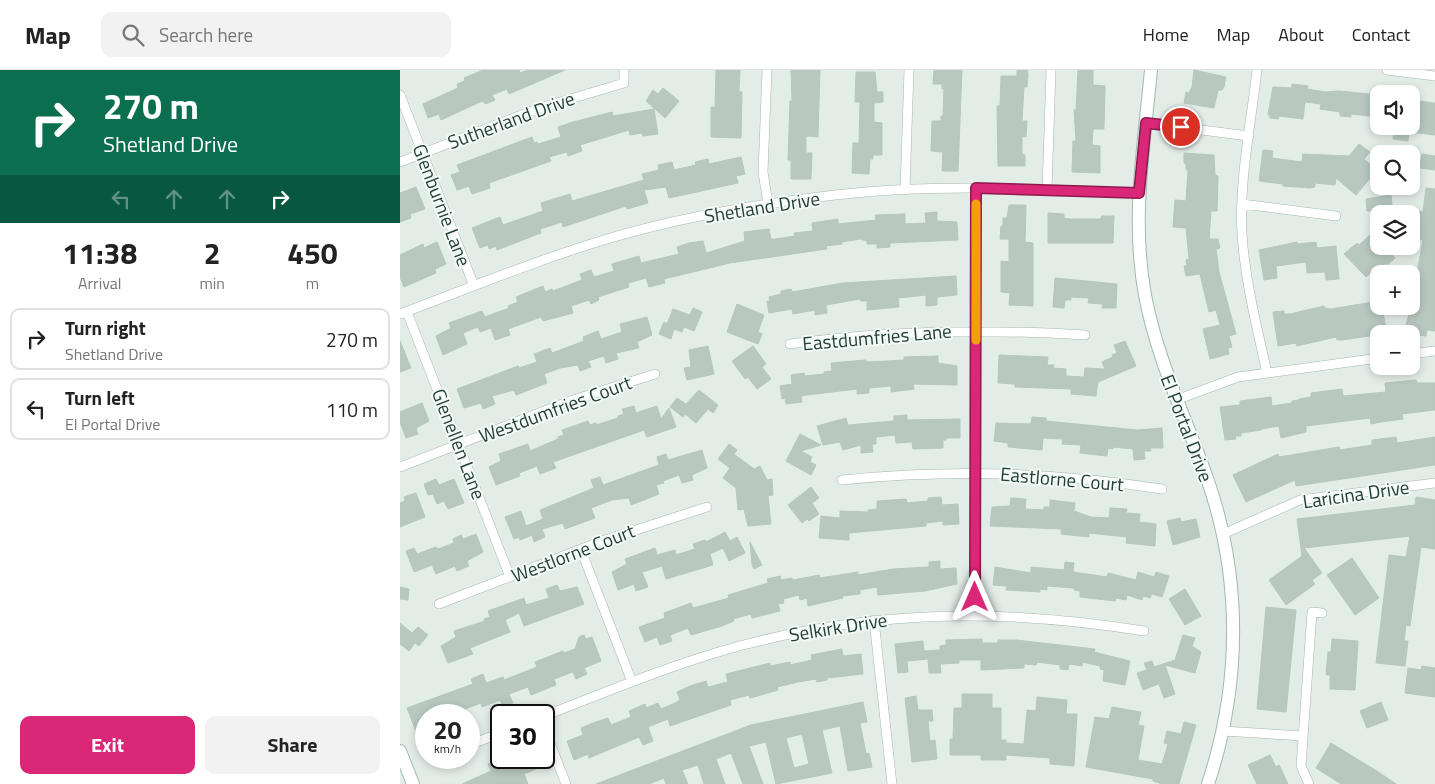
<!DOCTYPE html>
<meta charset="utf-8">
<style>
body{margin:0;font-family:"Titillium Web",sans-serif;background:#f2f2f2;color:#222;height:100vh;display:flex;flex-direction:column;font-size:19px;white-space:nowrap}
*{box-sizing:border-box;margin:0}
p{font-size:16px;color:#767676}
.icon{flex:none;width:28px;height:28px;fill:none;stroke:currentColor;stroke-width:2;stroke-linecap:round;stroke-linejoin:round}
.map{position:relative;flex:1;overflow:hidden}
.sheet{display:flex;flex-direction:column;background:#fff;width:400px}
.sheet>*{flex:none}
.hud{background:#0b6e4f;color:#fff;overflow:hidden}
.buttons{position:absolute;left:970px;top:15px;display:grid;gap:10px}
.buttons a{display:grid;place-items:center;width:50px;height:50px;border-radius:10px;background:#fff;box-shadow:0 2px 8px #0003;font-size:25px}
.speed{position:absolute;left:15px;top:634px;display:flex;gap:10px;font-size:25px;font-weight:700;text-align:center}
.speed>*{display:grid;place-content:center;width:65px;height:65px;border-radius:50%;background:#fff;box-shadow:0 2px 8px #0003;line-height:1}
.speed small{font-size:12px;font-weight:400}
.speed .limit{border:2px solid #111;border-radius:8px;background:#fff;color:#111}
.pin{position:absolute;display:grid;place-items:center;width:42px;height:42px;color:#fff;margin:-21px;border:2px solid #fff;border-radius:50%;box-shadow:0 1px 5px #0007}
.me{position:absolute;width:55px;margin:-28px;rotate:0deg;stroke-linejoin:round;filter:drop-shadow(0 0 4px #0008)}
.turn{display:flex;align-items:center;gap:18px;height:105px;padding:0 20px;font-size:22px}
.turn .icon{width:65px;height:65px;stroke-width:2.5}
.turn b{display:block;font-size:35px;line-height:42px}
.lanes{display:flex;align-items:center;height:48px;padding:0 20px;background:#0003;justify-content:center;gap:25px;direction:ltr}
.lanes .off{opacity:.35}
.eta{display:flex;justify-content:space-evenly;align-items:center;height:85px;text-align:center}
.eta b{font-size:30px;font-weight:700;line-height:35px}
.action{display:flex;gap:10px;margin-top:auto;padding:10px 20px}
.action a{flex:1;height:58px;border-radius:10px;background:#db2777;color:#fff;font-size:20px;font-weight:700;line-height:58px;text-align:center}
.action a+a{background:#f2f2f2;color:#222}
ul{padding:0;list-style:none}
li{display:flex;align-items:center;gap:15px;height:62px;margin:0 10px 8px;padding:0 10px;border:2px solid #e0e0e0;border-radius:10px}
li div{flex:1}
li b{display:block;font-size:19px}
li em{font-style:normal}
header{display:flex;align-items:center;gap:30px;box-sizing:border-box;height:70px;padding:0 25px;background:#fff;border-bottom:1px solid #e0e0e0}
header strong{font-size:24px}
nav{display:flex;gap:28px;margin-inline-start:auto;font-size:18px}
.search{width:350px;height:45px;background:#f2f2f2;display:flex;align-items:center;gap:12px;box-sizing:border-box;padding:0 18px;border-radius:10px;color:#767676;font-size:19px}
main{display:flex;flex:1;min-height:0}
.map>svg:first-child{display:block}
.building{fill:#b8c8c1;stroke:#b5c7bf;fill-rule:evenodd}
.lines{fill:none;stroke-linecap:round;stroke-linejoin:round}
.street-casing{stroke:#a5b5af;stroke-width:10}
.secondary-casing{stroke:#a1b9b0;stroke-width:14}
.street{stroke:#fff;stroke-width:9}
.secondary{stroke:#fff;stroke-width:12}
.route-casing{stroke:#8e194d;stroke-width:12}
.route{stroke:#db2777;stroke-width:9}
.slow{stroke:#f59e0b;stroke-width:9}
.labels{text-anchor:middle;stroke-width:4;stroke-linejoin:round;paint-order:stroke}
.street-label{font-size:19px;fill:#223f36;stroke:#f3f9f6}
</style>
<header>
<strong>Map</strong>
<div class="search"><svg class="icon" aria-label="search" viewBox="0 0 24 24"><circle cx="10" cy="10" r="6"/><path d="M15 15l6 6"/></svg>Search here</div>
<nav><a>Home</a><a>Map</a><a>About</a><a>Contact</a></nav>
</header>
<main>
<section class="sheet">
<div class="hud">
<div class="turn"><svg class="icon" aria-label="right" viewBox="0 0 24 24"><path d="M7 20v-9h11M14 6l5 5-5 5"/></svg><div><b>270 m</b>Shetland Drive</div></div>
<div class="lanes"><svg class="icon off" aria-label="left" viewBox="0 0 24 24"><path d="M17 20v-9H6M10 6l-5 5 5 5"/></svg><svg class="icon off" aria-label="ahead" viewBox="0 0 24 24"><path d="M12 20V5M6 11l6-6 6 6"/></svg><svg class="icon off" aria-label="ahead" viewBox="0 0 24 24"><path d="M12 20V5M6 11l6-6 6 6"/></svg><svg class="icon" aria-label="right" viewBox="0 0 24 24"><path d="M7 20v-9h11M14 6l5 5-5 5"/></svg></div>
</div>
<div class="eta">
<div><b>11:38</b><p>Arrival</p></div>
<div><b>2</b><p>min</p></div>
<div><b>450</b><p>m</p></div>
</div>
<ul>
<li><svg class="icon" aria-label="right" viewBox="0 0 24 24"><path d="M7 20v-9h11M14 6l5 5-5 5"/></svg><div><b>Turn right</b><p>Shetland Drive</p></div><em>270 m</em></li>
<li><svg class="icon" aria-label="left" viewBox="0 0 24 24"><path d="M17 20v-9H6M10 6l-5 5 5 5"/></svg><div><b>Turn left</b><p>El Portal Drive</p></div><em>110 m</em></li>
</ul>
<div class="action"><a>Exit</a><a>Share</a></div>
</section>
<div class="map">
<svg width="1035" height="714" viewBox="0 0 1035 714">
<rect width="100%" height="100%" fill="#e3ede8"/>
<!-- building -->
<path class="building" d="M83,0H119L120,3L128,0H165L109,24L107,19L92,25L95,30L86,34L82,31L41,50L39,44L28,48L23,34L58,18L57,14L65,11L64,8Z
M316,0H340L339,22H342L341,68L311,67V37H315Z
M391,0H420L418,67L406,66V83H412L411,109H391V90H388L390,31H392Z
M534,0H562L558,101H542L543,82L531,81L532,51H541V46H543L544,19H542V14H533Z
M617,0H627L628,4L627,17H624L622,51H627L626,67L622,66V84L625,85V96H598L597,36H600L601,6H617Z
M678,0H693V15L705,16L704,59H693L692,75L700,76V103L672,102L673,71H676L674,40H676Z
M794,0L826,7L824,17L822,20H818L814,38L784,33L786,22L789,23L792,17Z
M456,2H475L477,22H483V32L474,33V52L482,53V85H473V89H470L469,104L452,103L453,73H459L460,32H455Z
M892,14L908,16L907,19L925,22L939,21L979,25V47L951,44V47L940,46V42L920,39L921,34L905,32L903,49L879,46L878,49L870,48V45H868L873,17L892,18Z
M263,18L279,31L265,48L246,31L253,20L258,24Z
M1018,31L1035,33V65L1011,62V38L1017,39Z
M254,39L258,64L243,66L242,63L230,65L229,60L180,75L182,81L168,86L167,82L149,87L151,91L89,113L90,118L72,124L69,116L57,120L51,105L60,102L57,95L132,67L134,73L137,72L138,74L161,67L158,57L173,52L212,42L213,46Z
M995,56H1010L1008,71L993,69Z
M959,74L970,82L964,89L977,100L956,125L936,108L935,115L915,113V117L910,118L883,116V114L859,111L863,80L873,81L872,88L902,92L903,84L949,86Z
M784,83L814,85L815,105L818,106L817,141H811L809,169H818L820,178L816,179L819,202L836,264L829,266L832,277L828,278L829,284L810,289L803,259L820,255L816,240L809,242L800,204L786,206L784,196H787L786,190L789,189L786,158L773,157L775,130L786,131L788,100H786V94L784,93Z
M1022,84L1035,86V100L1020,98Z
M341,87L345,104L336,106L338,113L269,128L266,117L244,120L248,133L227,139L226,136L163,157L162,152L140,159L141,163L97,180L96,176L89,179L88,175L80,178L72,158L100,147L103,155L143,141L141,133L170,124L172,131L244,110L242,104L259,100L258,95L272,92L274,100L296,95L295,92L308,89L309,94Z
M16,117L25,139L10,144L11,148L0,152V123Z
M1026,118L1035,119V261L1027,260L1026,266L1004,263L1011,236V213L1016,208L1023,170L1012,169L1014,155H1018L1020,141L1023,142Z
M991,125L993,144H972V141H967L966,129Z
M609,135H626L625,172L633,173V236L609,235L610,223L601,222V191L609,192V169H600L601,156H603V148H607Z
M537,142V151L557,152L558,170L490,173V177L477,178V174H467V171L460,169L442,172V174L426,176L427,179L330,193L293,202L264,209L265,213L249,217L246,208L228,213L229,217L198,227L199,230L191,234L189,230L171,236L173,243L143,251L141,247L108,259L110,265L95,270L91,258L80,262L78,257L63,263L67,274L43,285L36,266L51,258L49,253L82,241L85,247L109,238L108,236L118,232L116,227L143,216L145,222L152,219L153,221L182,210L180,204L191,200L194,207L214,201L212,194L239,186L241,193L279,184L277,177L289,173L303,171L306,183L345,171L344,162L369,159L371,169H376L395,166L394,163L413,161L412,153L438,149V154L476,150L475,145L505,144V154L526,153L525,143Z
M648,143L664,144V148L670,149H700L702,146H714L713,173H648Z
M979,157V176H984L995,188L987,195L986,193L980,198L978,196L966,207L944,184L957,173L959,175Z
M37,172L46,194L35,199L36,203L4,217L0,207V185L23,174L24,178Z
M897,172L898,174L916,172L917,178L936,176L939,209L926,210L925,202L907,203L906,192L876,196L877,208L864,210L859,180Z
M556,206L557,225L537,227V235L526,236V225L498,228L499,237L467,240V231H461L460,229L426,235L427,243L415,245V240L393,244L392,239L369,243L367,231H370L369,227L381,224V221L391,219L392,222L443,213Z
M655,208L717,214L716,238H702L703,234L688,233L689,228L671,227V230H665L664,238L653,237Z
M979,231V236H982L986,259L970,261V266L942,270H937L936,267L901,275L897,276L896,273L878,276L873,242L884,241V244H890L924,236L925,238L931,239Z
M337,234L364,245L358,262L362,264L358,274L327,262Z
M293,238L302,242L294,261L284,257L282,262L274,259L271,269L259,264L264,252L267,254L273,239L290,245Z
M247,247L252,265L237,272L239,278L216,283L218,289L206,293L204,286L188,291L191,297L180,301L178,295L160,298L144,304L147,313L116,325L114,320L92,326L95,334L83,339L81,333L64,338L57,319L118,296L119,298L137,292L134,284L150,278L152,283L184,271L183,267L198,261L201,269L222,262L220,254Z
M0,271L11,298L0,302Z
M725,271L736,296L698,312L696,326L671,324V319L615,317V314L598,313L599,285L648,287L647,295H654L653,298L666,299V306L684,307L685,298L705,299L702,292L713,287L712,285L717,283L714,275Z
M308,276L314,304L287,310L284,298L291,297L289,280Z
M353,276L366,294L362,297L371,309L357,319L348,307L345,309L332,291Z
M538,286V293L557,296V315L513,314L514,319L491,322V316L469,318V323L457,324V319L407,325L401,326L402,332L386,334L385,328L382,329L380,316L392,314L391,305L404,303L405,306L424,304V302L432,301L431,293L466,290V292L487,291L504,290V287Z
M1016,310L1017,313H1035V340L1002,344L1003,349L981,352L971,354L970,348L906,356V362L881,368L879,356L861,359V360L841,363V366H835L836,369L825,370L820,337L840,335V331L871,327L872,336L892,333V331L899,330V329L911,327V323L926,321L942,319L943,326L986,322L985,313Z
M299,320L318,335L313,343L308,339L296,353L285,344L283,347L270,337L277,328L286,334Z
M22,333L29,351L16,358L18,364L6,368L0,352V342Z
M234,336L236,343L257,336L261,349L269,338L276,357L247,367L244,360L153,392L156,398L140,404L137,396L119,403L120,406L96,415L89,397L101,391L99,384L128,374L130,381L158,369V367L164,365L162,360L188,351L190,355L196,353V355L218,348V346L224,344L222,339Z
M507,345V350L560,349V368H546V370H543V378L513,379L512,372L496,373L495,365L476,367V374H472L473,382L461,383V375L443,380L440,372L423,375L417,356L446,348L448,355L494,351V346Z
M632,347L646,348V351L737,360L762,358L763,378H750L751,381H744L745,389L734,390L733,379L713,377V379L708,378L707,386L680,383L681,375L662,374L663,369L643,368L642,380L608,377V373L594,371L596,353L631,354Z
M400,364L421,375L401,381L412,387L410,392L416,395L411,405L386,391Z
M996,367L997,373L1035,367V395L896,416L895,410L846,432L833,405L878,384L879,387L939,377L940,380L972,375V370Z
M329,374L337,380L334,384L354,399L360,396L367,410L372,409L373,425L368,426L371,454L348,456L344,439L338,440L336,418L323,408L330,398L318,389Z
M302,380L307,398L292,405L293,410L282,413L279,405L263,411L264,413L256,415L259,424L231,435L229,428L212,430L191,438L195,448L165,459L163,453L142,459L145,467L134,472L132,465L120,470L119,467L114,469L105,447L121,441L126,456L143,449L140,440L194,418L191,410L200,407L203,415L259,395L257,387L266,384L268,390Z
M36,409L39,415L54,409L64,433L48,439L44,431L37,434L33,424L28,425L24,414Z
M411,417L419,428L412,433L419,444L409,451L407,449L402,453L388,435Z
M16,423L25,447L0,457V433L5,431L4,427Z
M541,427L542,435L558,434L559,454L543,455V451L526,453V456L449,463V470L419,468L421,446L440,448V441L468,442V440L477,439V431L506,429L507,433L528,431V428Z
M1016,427L1035,430V479L1021,477L1010,556L1006,555L1004,571H1008L1005,596L976,593L989,485L1006,487L1010,466L904,478L922,503L912,510L915,514L886,535L869,510L902,486L897,449L1015,435Z
M611,428L626,429L625,439L644,440V437H650V430L675,433L674,441L691,447L709,448L710,438L727,439L726,443L740,444L739,452L756,454L755,476L726,473L727,467L689,463V467L661,464V459L590,456L592,437L610,436Z
M780,448L781,452L796,449L800,467L773,475L767,451Z
M325,462L330,471L337,467L345,483L329,491L323,478L310,484L313,495L266,509L262,496L242,502L248,517L236,521L234,514L218,520L212,502L227,494L225,489L255,478L257,485L275,480L276,485L295,479L293,474L305,470L306,472Z
M76,464L83,482L67,491L69,496L57,501L55,496L36,504L32,495L14,502L6,481L14,478L17,484L36,477L38,479L54,473L53,469L61,465L63,469Z
M350,472L362,495L354,499L352,494Z
M952,488L979,528L955,545L927,505Z
M540,491V499L556,498L557,514L525,521L478,525L477,517L460,520V524L442,526L443,528L408,536L407,528L400,530L399,525L383,529L384,533L378,534L380,541L352,548L351,544L333,549L334,551L322,556L291,565L288,558L270,565L272,571L260,575L257,567L245,572L239,557L265,548L264,543L291,533L293,538L329,528L328,525L368,513L367,509L380,506L381,510L392,508L393,510L419,505L420,508L458,502V505L493,499L529,497V492Z
M665,492L674,493L673,502L707,507L708,503L736,510L738,502L754,507L756,502L769,506L762,527L752,524L750,528L743,526L742,530L727,525L726,530L716,528L715,531L680,527V521L674,520V518L647,516V520L640,519V522L606,520L607,516L593,515L595,497L631,503V497L664,500Z
M157,515L160,521L177,517L184,534L124,556L119,543L105,550L110,562L70,578L73,584L48,593L41,576L56,567L54,561L85,551L84,549L90,547L88,541L124,528L126,535L149,528L146,519Z
M0,517L9,519L8,530L0,529Z
M785,519L801,546L785,555L769,529Z
M866,537L896,540L886,642L857,639Z
M0,553L12,563L18,557L28,565L19,576L15,573L9,581L0,574Z
M184,565L186,569L192,567L201,591L184,598L187,604L176,609L173,602L154,609L156,615L131,625L128,617L109,624L113,633L103,637L100,630L82,637L81,633L65,639L61,642L62,645H49L48,641L39,645H26V660L17,664L7,638L73,614L71,609L83,604L86,613L103,607L104,610L137,597L135,592L163,581L164,583L175,579L179,567Z
M783,565L795,568L792,576L801,582L795,603L765,595L775,624L764,628L759,614L743,620L737,603L747,600L744,593L752,591L754,597L775,590Z
M582,569V573H598V570H616L695,579L694,582L730,591L725,615L703,611L704,600L700,599V596L682,592V596L669,594L668,600L660,599V595L637,592L636,595L624,594V598L581,600V590H559V593L540,594L541,603H529L528,589L507,591L508,602L498,603L495,574L523,571L524,581L540,580V576L546,575V570Z
M932,569L958,571L955,620L930,619V605H926L928,582H931Z
M442,579L443,586L461,584L463,604L427,608V610L417,612L416,609L398,612L377,617L378,620L361,625L350,628L349,625L330,630L331,635L270,656L268,649L248,657L253,671L243,675L239,667L189,688L188,684L174,690L167,671L183,665L181,658L193,653L208,648L211,655L231,647L229,641L245,634L246,638L258,633L261,639L275,633L280,630L277,622L290,616L306,611L308,617L328,612L326,604L370,593V596L390,592V595L412,590L411,585Z
M1022,596L1035,598V627L1005,623L1008,598L1021,600Z
M562,624H592V638H601V670H606V673L624,674L627,640L636,641L637,627L667,630L666,644H677L674,696L650,694V688L606,685V690H581V685H550V669H553L554,638H562Z
M516,626L518,640H532L533,651H528L530,671L535,670L537,689L512,692L505,628Z
M463,632L467,652L460,653L466,684L469,683L472,697L448,701L440,656L422,660L432,703L376,714L366,672L349,676L363,714H343L331,683L316,689L325,714H304L298,695L282,700L288,714H266L264,708L249,714H196L351,655ZM402,664L409,694L394,698L386,668Z
M981,632L988,650L967,658L960,641Z
M712,637L741,642L738,655L744,656L738,690L762,694L768,674L764,673L767,661L781,664L784,652L796,655L779,714H762L753,711V709L686,697L695,647L709,649Z
M931,673L980,703L996,714H941L916,698Z
M870,685L876,697L879,695L888,714H857L848,695Z
M107,688H131L136,699L124,704L128,714H62L91,701L88,694Z"/>
<g class="lines">
<!-- street casing -->
<g class="street-casing">
<path id="street" d="M367,0L363,102L368,134
M857,0C851,54 839,110 842,164C845,211 857,257 867,303
M987,0L1035,6
M0,25L74,216
M746,53L849,66
M0,92L140,38L224,13V0
M505,119L509,0
M647,119L651,0
M842,134L936,146
M7,242L110,507
M0,244C69,218 137,190 207,169C281,147 358,134 435,125C536,113 637,119 739,123
M390,274C489,260 585,259 685,265
M1011,284L1035,281
M776,330L838,307L979,288
M0,397L170,331L255,304
M442,410C554,399 652,402 762,419
M823,464L900,430L1035,413
M181,480L232,612
M39,534L202,471L307,437
M575,544L576,117
M474,550L492,714
M144,646C209,621 275,593 343,575C481,539 605,539 744,561
M144,658L166,714
M823,661L903,666
M69,675L101,663
M909,714L901,696L912,542L922,543"/>
</g>
<!-- secondary casing -->
<g class="secondary-casing">
<path id="secondary" d="M751,0C744,75 731,150 745,225C757,290 786,348 808,411C842,510 841,614 808,714
M0,681L13,714"/>
</g>
<!-- street -->
<use href="#street" class="street"/>
<!-- secondary -->
<use href="#secondary" class="secondary"/>
</g>
<g class="lines">
<!-- route casing -->
<g class="route-casing">
<path id="route" d="M575,527L576,118L739,123L746,53L781,57"/>
</g>
<!-- route -->
<use href="#route" class="route"/>
<!-- slow -->
<path class="slow" d="M576,270V134"/>
</g>
<g class="labels">
<!-- street labels -->
<g class="street-label">
<text transform="translate(111 50) rotate(-20)" y="7">Sutherland Drive</text>
<text transform="translate(42 135) rotate(69)" y="7">Glenburnie Lane</text>
<text transform="translate(362 137) rotate(-9)" y="7">Shetland Drive</text>
<text transform="translate(477 267) rotate(-5)" y="7">Eastdumfries Lane</text>
<text transform="translate(155 339) rotate(-20)" y="7">Westdumfries Court</text>
<text transform="translate(787 358) rotate(69)" y="7">El Portal Drive</text>
<text transform="translate(59 374) rotate(69)" y="7">Glenellen Lane</text>
<text transform="translate(662 409) rotate(5)" y="7">Eastlorne Court</text>
<text transform="translate(956 424) rotate(-8)" y="7">Laricina Drive</text>
<text transform="translate(173 483) rotate(-21)" y="7">Westlorne Court</text>
<text transform="translate(438 557) rotate(-9)" y="7">Selkirk Drive</text>
</g>
</g>
</svg>
<div class="buttons">
<a><svg class="icon" aria-label="sound" viewBox="0 0 24 24"><path d="M4 9h4l5-4v14l-5-4H4zM17 9q2 3 0 6"/></svg></a>
<a><svg class="icon" aria-label="search" viewBox="0 0 24 24"><circle cx="10" cy="10" r="6"/><path d="M15 15l6 6"/></svg></a>
<a><svg class="icon" aria-label="layers" viewBox="0 0 24 24"><path d="M12 4l9 5-9 5-9-5zM3 14l9 5 9-5"/></svg></a>
<a>+</a>
<a>−</a>
</div>
<div class="speed"><div>20<small>km/h</small></div><div class="limit">30</div></div>
<div class="pin" style="left:781px;top:57px;background:#d93025"><svg class="icon" aria-label="arrive" viewBox="0 0 24 24"><path d="M6 21V4h12l-3 4 3 4H6"/></svg></div>
<svg class="me" style="left:575px;top:527px" viewBox="-20 -20 40 40"><path d="M0-17L14 15 0 8-14 15z" fill="#db2777" stroke="#fff" stroke-width="4"/></svg>
</div>
</main>
